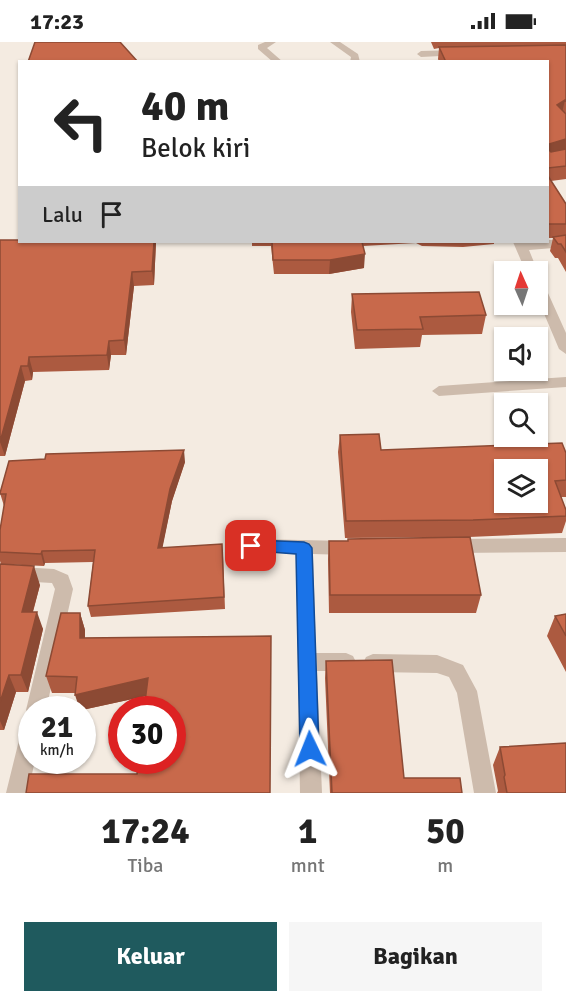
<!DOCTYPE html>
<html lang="id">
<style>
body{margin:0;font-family:Signika,sans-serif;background:#f6f6f6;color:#222;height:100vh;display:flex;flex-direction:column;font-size:22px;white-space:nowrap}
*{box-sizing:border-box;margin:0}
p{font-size:20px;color:#767676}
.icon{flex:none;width:33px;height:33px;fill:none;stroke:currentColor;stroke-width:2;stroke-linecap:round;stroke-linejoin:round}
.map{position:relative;height:751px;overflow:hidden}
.details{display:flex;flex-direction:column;background:#fff;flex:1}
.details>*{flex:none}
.banner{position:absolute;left:18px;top:18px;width:531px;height:183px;border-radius:0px;box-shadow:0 2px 4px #0004;background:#fff;color:#222;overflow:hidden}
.needle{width:39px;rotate:357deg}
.tools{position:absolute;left:494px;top:219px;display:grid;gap:12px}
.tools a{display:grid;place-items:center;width:54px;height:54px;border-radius:0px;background:#fff;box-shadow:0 2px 4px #0004;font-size:30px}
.speed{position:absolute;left:18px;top:654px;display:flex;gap:12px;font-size:30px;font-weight:700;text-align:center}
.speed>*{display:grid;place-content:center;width:78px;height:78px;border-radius:50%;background:#fff;box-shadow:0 2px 4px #0004;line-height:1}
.speed small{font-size:15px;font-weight:400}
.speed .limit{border:9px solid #d22;background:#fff;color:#111}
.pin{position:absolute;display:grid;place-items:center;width:51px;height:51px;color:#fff;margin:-26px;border-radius:12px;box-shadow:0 3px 9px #0006}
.me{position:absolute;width:66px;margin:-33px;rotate:358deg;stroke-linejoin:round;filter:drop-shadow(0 0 4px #0008)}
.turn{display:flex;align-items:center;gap:21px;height:126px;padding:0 24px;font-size:27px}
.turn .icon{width:78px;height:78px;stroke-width:2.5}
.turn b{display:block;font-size:42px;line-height:51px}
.then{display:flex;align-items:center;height:57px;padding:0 24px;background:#0003;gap:12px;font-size:22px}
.eta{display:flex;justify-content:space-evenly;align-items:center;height:102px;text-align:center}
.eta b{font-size:36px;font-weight:700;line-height:42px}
.primary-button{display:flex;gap:12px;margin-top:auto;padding:12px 24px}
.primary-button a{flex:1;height:69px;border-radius:0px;background:#1f5a5e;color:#fff;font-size:24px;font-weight:700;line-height:69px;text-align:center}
.primary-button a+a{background:#f6f6f6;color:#222}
.status{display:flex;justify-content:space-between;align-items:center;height:42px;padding:0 30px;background:#fff;direction:ltr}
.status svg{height:16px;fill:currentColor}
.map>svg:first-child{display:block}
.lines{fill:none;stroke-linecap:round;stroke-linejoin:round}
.minor{fill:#cdbbac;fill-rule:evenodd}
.wall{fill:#ac5a40}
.shaded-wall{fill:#8c4a34}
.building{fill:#c8694b;stroke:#8c4a34;stroke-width:1.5;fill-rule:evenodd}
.route{fill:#1a73e8;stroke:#114b97;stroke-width:1.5}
</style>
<div class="status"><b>17:23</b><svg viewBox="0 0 49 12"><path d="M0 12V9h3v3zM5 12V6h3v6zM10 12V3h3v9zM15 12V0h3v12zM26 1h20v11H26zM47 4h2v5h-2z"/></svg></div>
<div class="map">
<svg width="566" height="751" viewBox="0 0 566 751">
<rect width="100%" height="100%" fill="#f4ebe1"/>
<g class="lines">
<!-- minor -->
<path class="minor" d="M265,0H276L267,6L283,20H273L258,7V3Z
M330,0H340L358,12L360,20H350L351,15Z
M458,8L462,11L461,13L421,15L417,12L421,9Z
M566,197V205L529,208L538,230L537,232V230H526L513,200Z
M537,236L543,240L566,291V312L559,307L537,255Z
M566,335V345L439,354L432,349L439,344Z
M566,496V510L452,511L446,509L443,504L446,499L452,497Z
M251,497L347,499L353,501L356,506L353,511L347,513L313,512L316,611H346L353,614L356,620L353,626L346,629H317L322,751H300L296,512L245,509L242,504L245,499Z
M0,524L54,527L68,533L73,547L46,668H32V676L26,668L55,547L52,541L0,538Z
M373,612L437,613L463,623L477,649L496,751H474L457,651L449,635L437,631L373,630L366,627L363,621L366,615Z
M32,677V718H35L28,751H6L22,686L25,679Z"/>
</g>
<!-- wall -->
<path class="wall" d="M431,0H566V137L551,139L566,162V230L558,216H555L550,209L553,196H548V20H439L438,17L439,6L434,7Z
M0,198L156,200L154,243L134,244L126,313H111L109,328L33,330L32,338L25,339L5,414H0Z
M252,200H494V202L463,205L422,204L416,201L363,204L364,226L329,232H274L271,204H252Z
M352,252L486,273L482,292L422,293L420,305L355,307L351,270Z
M340,393L381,408L566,411V455H561L566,468V479L562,491L469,495L345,496L338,410Z
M185,420L172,459L162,506L223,514L225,567L91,575L88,564L93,520L45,521L44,524L1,522L0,519V488L4,464L0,451Z
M329,499L481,553L476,571H329L328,517Z
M0,522L40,543L33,570L43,587L28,650H16L4,688H0Z
M80,571L85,588V596L271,594L137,732L146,654L82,668L75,651H52L46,634Z
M566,572V630L547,594L555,574Z
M326,619L404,736L462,751H330L325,636Z
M500,705L566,751H497L498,749L493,723Z"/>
<!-- shaded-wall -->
<path class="shaded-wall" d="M565,58L562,71L557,63Z
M566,97V108L548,115L549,102Z
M154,200H156L154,243L152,229Z
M365,212L364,226L329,232L330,218Z
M132,230L134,244L126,313L124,298Z
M109,299L111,313L109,328L107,313Z
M29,315L33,330L32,338L28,324Z
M21,324L25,339L5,414L0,400Z
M184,408L185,420L172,459L160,518L158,506L170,447Z
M42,509L45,521L44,524L41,512Z
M34,524L40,543L28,587L22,570Z
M37,570L43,587L28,650L21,633Z
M80,571L85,588V613L80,596Z
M9,633L16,650L4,688L0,679V660Z
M148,636L151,653L82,668H80L75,653Z"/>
<!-- building -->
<path class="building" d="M35,0H120L138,20H28Z
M566,3V59L565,58L557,63L566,72V97L549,102V108L551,110L566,107V124L548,126V20H446L439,5Z
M548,134L566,162V182H548Z
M566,193V210L561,202H558L553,195Z
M0,198H20V200H154L152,229L132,230L124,298L109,299L107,313L29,315L28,324H21L0,400Z
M272,200H362L365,212L330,218H273Z
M479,250L486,273L420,275L423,287L357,288L352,252Z
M379,392L381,408L562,401L566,411V438L555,439L566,468V474L473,478L346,479L340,393ZM504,428H537V460H504Z
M184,408L170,447L158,506L222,502L224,555L88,564L95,508L42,509L41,512L0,510V488L6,452H0V451L9,419L45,417L46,412Z
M470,495L481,553H330L329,499H348V497Z
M0,522L34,524L22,570H37L21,633H9L0,660Z
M61,571H80V596L271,594L270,751H26L29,732H137L139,718H172V668H144L148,636L75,653L77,635L46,634Z
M566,572V594L555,574Z
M392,618L404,736H460L462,751H332L326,619Z
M566,701V751H507L504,735L505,733L500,705Z"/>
<!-- route -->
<path class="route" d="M251,498L304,500L309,502L312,506L319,707L316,714L310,716L303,714L300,707L296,512L246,508L243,504L246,499Z"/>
</svg>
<div class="tools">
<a><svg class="needle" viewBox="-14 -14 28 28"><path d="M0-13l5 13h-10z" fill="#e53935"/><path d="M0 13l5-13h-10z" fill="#767676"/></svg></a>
<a><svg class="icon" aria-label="sound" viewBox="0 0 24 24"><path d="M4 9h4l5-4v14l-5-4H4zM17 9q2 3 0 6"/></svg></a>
<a><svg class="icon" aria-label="search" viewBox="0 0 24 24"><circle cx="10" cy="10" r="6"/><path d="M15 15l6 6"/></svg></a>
<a><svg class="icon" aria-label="layers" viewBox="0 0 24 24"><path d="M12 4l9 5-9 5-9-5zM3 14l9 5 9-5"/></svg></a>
</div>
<div class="speed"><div>21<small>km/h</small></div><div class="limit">30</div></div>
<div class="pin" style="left:251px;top:504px;background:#d93025"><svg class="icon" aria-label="arrive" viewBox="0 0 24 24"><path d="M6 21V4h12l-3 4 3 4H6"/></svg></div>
<svg class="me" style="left:310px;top:707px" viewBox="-20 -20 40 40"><path d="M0-17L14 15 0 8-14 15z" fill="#1a73e8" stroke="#fff" stroke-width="4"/></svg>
<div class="banner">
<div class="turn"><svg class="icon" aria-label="left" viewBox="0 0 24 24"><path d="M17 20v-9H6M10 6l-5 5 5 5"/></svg><div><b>40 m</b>Belok kiri</div></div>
<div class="then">Lalu<svg class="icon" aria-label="arrive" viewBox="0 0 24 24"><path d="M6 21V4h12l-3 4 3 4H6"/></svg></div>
</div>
</div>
<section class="details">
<div class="eta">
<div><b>17:24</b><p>Tiba</p></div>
<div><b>1</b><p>mnt</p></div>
<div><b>50</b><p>m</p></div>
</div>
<div class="primary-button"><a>Keluar</a><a>Bagikan</a></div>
</section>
